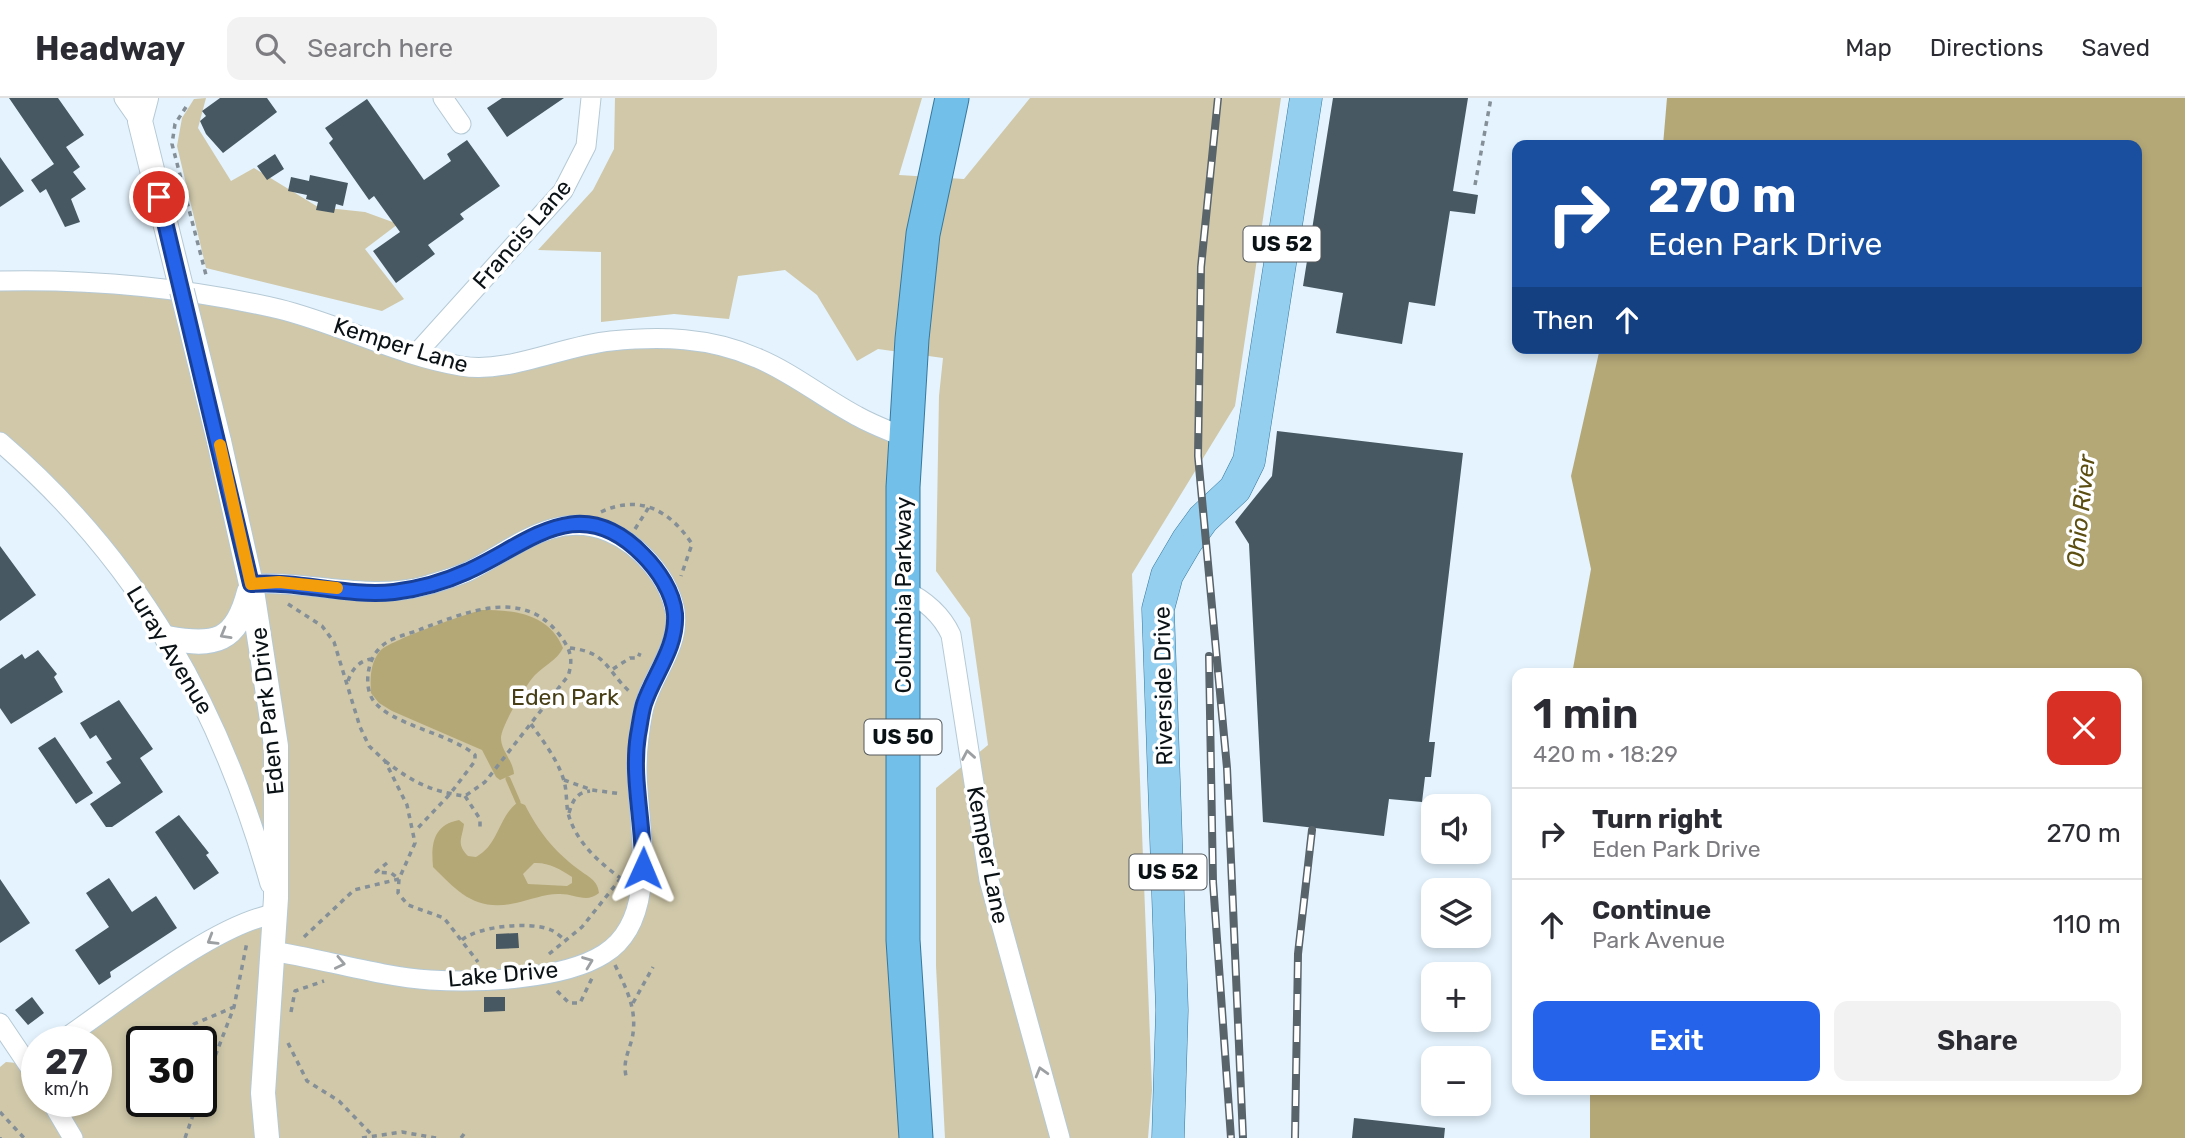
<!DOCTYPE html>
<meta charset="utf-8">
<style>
body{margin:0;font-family:Rubik,sans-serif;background:#f2f2f3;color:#2b2b33;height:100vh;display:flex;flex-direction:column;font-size:26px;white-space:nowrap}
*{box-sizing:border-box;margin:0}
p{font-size:23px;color:#7c7c81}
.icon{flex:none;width:38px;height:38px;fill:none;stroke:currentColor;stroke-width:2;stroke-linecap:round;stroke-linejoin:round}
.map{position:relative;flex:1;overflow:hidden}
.side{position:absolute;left:1512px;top:570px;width:630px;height:427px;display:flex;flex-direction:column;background:#fff;border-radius:14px;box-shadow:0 4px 10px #0003}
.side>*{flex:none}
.top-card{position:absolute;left:1512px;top:42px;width:630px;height:214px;border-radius:14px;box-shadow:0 4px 10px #0003;background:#1a4fa0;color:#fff;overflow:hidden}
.fabs{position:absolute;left:1421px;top:696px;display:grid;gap:14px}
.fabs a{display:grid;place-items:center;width:70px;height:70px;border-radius:14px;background:#fff;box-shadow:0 4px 10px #0003;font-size:35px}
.speed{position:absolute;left:21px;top:928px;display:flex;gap:14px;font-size:35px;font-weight:700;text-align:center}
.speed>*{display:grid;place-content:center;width:91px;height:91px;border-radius:50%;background:#fff;box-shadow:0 4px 10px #0003;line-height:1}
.speed small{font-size:18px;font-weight:400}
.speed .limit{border:4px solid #111;border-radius:10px;background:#fff;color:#111}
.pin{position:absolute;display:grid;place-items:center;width:60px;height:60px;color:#fff;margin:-30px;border:4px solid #fff;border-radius:50%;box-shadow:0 2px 7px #0007}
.me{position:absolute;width:77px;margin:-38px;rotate:1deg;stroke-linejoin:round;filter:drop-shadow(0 0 5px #0008)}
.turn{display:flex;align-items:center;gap:24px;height:147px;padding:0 21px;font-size:32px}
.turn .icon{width:91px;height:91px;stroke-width:2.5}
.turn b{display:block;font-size:49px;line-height:60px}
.then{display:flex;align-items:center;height:66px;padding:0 21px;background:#0003;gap:14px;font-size:26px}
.round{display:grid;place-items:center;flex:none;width:74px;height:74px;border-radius:14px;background:#f2f2f3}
.overview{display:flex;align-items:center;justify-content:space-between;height:119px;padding:0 21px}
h1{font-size:42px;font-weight:600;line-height:52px}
.action{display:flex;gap:14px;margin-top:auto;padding:14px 21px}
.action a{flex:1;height:80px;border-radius:14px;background:#2563eb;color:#fff;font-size:28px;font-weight:600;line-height:80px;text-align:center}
.action a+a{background:#f2f2f3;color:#2b2b33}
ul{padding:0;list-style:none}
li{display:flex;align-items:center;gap:21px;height:91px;padding:0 21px;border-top:2px solid #e1e1e2}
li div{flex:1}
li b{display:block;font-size:26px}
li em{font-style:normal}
header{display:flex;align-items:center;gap:42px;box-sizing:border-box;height:98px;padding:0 35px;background:#fff;border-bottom:2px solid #e1e1e2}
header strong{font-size:33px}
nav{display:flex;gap:38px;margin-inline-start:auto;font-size:24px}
.search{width:490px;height:63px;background:#f2f2f3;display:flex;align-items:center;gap:18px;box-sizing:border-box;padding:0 24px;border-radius:14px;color:#7c7c81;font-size:26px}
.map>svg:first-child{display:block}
.green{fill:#d0c8a9;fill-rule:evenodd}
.water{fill:#b5a877;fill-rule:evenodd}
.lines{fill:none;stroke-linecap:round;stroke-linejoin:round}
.stream{stroke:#b5a877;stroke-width:5}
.building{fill:#475862}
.minor-casing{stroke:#b5c9d5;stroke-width:21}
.tertiary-casing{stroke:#b5c9d5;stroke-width:26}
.primary-casing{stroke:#37789d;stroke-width:33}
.trunk-casing{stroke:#37789d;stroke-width:35}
.path{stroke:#848f97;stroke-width:3.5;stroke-dasharray:5 5;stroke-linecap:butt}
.minor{stroke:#fff;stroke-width:19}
.tertiary{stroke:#fff;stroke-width:24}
.primary{stroke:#95cfef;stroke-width:32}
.trunk{stroke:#72bfea;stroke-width:33}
.rail-casing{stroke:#59636a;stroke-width:8}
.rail{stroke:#fff;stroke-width:5;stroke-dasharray:16;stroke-linecap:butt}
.tertiary-bridge-casing{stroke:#b5c9d5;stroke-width:26;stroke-linecap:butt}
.tertiary-bridge{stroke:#fff;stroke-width:24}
.oneway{stroke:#9da0a2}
.route-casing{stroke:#184099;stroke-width:18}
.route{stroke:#2563eb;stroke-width:12}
.slow{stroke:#f59e0b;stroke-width:12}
.labels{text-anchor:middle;stroke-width:7;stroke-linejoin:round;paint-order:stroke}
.shield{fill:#fff;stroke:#54595c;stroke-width:2}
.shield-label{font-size:21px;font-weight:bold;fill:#0b1216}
.street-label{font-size:23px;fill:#0b1216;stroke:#fff}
.park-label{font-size:23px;fill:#473e15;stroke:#fff}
.water-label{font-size:24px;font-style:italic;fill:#5c4e11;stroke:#fff}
</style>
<header>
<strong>Headway</strong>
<div class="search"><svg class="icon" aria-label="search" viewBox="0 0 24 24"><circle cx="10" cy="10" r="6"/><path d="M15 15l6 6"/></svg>Search here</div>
<nav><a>Map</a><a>Directions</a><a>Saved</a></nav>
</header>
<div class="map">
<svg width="2185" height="1040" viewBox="0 0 2185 1040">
<rect width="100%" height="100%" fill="#e4f3fe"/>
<!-- green -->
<path class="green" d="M206,0L198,30L231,83L254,70L318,109L365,114L398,126L365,151L404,201L382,213L206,170L177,48L182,20L194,1Z
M615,0H922L899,77L964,81L1030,0H1281L1235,308L1132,476L1152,992L1148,1040H945L936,868V690L988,647L970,520L936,473L939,298L943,260L878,251L857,263L817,197L785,172L738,178L729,221L674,216L601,224V154L538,152L593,92L614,51Z
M0,183L177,192L458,268L560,251L719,248L906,340L916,1040H0V969L6,964L28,966L37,960V1003H96V943H61L212,841L270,817L256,736L150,513L0,344ZM142,943H201V1003H142Z"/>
<!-- water -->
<path class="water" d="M1667,0H2185V1040H1590V992H2137V576H1572L1591,471L1571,378L1600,250H2137V47H1663Z
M481,512C513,512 549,515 563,550C557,562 545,567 535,577C527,585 501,628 501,640C501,653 513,662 514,676L500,682L496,679L482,652L392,613L379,605L371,595C370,581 370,565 380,553C390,542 464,517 481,512Z
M518,704L525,707C539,734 553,752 578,771C587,778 598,782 599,795C586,806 574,795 558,796C544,796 530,802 516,805C476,814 459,795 433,769C431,746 433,727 459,722L464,726C462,741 456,746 468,758L476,759C499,747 498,719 518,704ZM534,765C548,764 560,771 572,779V785L567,788L528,786L523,776Z"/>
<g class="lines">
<!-- stream -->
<path class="stream" d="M508,681L518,704"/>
</g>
<!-- building -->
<path class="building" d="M9,0H58L84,37L66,49L80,69L73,74L86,91L71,101L80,124L65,129L46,91L40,95L31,82L54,66Z
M220,0H267L277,14L223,55L206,36L200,23L206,18L202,13Z
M502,0H564L507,39L487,10Z
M1333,0H1468L1453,93L1478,97L1475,116L1450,113L1435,208L1409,204L1402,246L1336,235L1343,195L1303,188Z
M367,1L424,82L451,63L447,56L467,42L500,88L460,116L464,121L428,147L435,156L396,185L373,153L400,134L374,98L369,102L329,45L333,41L325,30Z
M275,56L284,71L267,82L257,68Z
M0,59L24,93L0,109Z
M310,77L348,85L343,108L336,106L334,115L316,112L318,104L306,101L307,97L288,93L291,79L309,83Z
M1277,333L1463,355L1429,644H1435L1431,679H1425L1422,704L1389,701L1384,738L1263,724L1249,446L1235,424L1272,378Z
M0,448L36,497L0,523Z
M38,552L57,576L54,579L63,594L11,626L0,610V571L22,556L25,561Z
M119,602L153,651L140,660L163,694L112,729H106L90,706L121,685L106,664L112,661L96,637L90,641L80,625Z
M55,639L93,695L76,706L38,650Z
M179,717L209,755L206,757L219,775L194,792L155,734Z
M109,780L132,814L156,798L177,830L110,874L111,879L99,887L75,852L109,829L86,795Z
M0,781L30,825L0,845Z
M518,835L519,850L496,851V836Z
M32,899L44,915L28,927L15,912Z
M484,899H505V913L484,914Z
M1354,1020L1445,1030L1444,1040H1352Z"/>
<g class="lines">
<!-- minor casing -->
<g class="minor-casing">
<path id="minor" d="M124,0L140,23
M443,0L461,26
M0,183C94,181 188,190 279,211C340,226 399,258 461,268C509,276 561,248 611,243C660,238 710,239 757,260C793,275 823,300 857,318C873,327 890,333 906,340
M416,256L563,93L586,48L591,0
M0,344C140,464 221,611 270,786
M251,486C310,482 370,504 428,487C441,483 455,479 467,474C513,452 554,411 609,434C640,447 669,480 675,513C681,550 649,580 643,614C639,634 637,652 637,673C638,727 661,821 604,856C563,882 478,885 430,882C382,879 322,861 272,853
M902,491C923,501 941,515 951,537L989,782L1060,1040
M0,925L37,980
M61,943C113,908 215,825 275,816
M51,1003L73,1040"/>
</g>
<!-- tertiary casing -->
<g class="tertiary-casing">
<path id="tertiary" d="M146,0L140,23L182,193
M219,343L251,486L276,648V800L263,995L267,1040
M167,540C216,549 236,544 249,494"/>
</g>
<!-- primary casing -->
<g class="primary-casing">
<path id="primary" d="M1168,1040L1172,912L1158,511L1167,477L1187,443L1203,421L1235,391L1249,363L1306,0"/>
</g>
<!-- trunk casing -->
<g class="trunk-casing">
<path id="trunk" d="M916,1040L903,842V389L912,241L923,136L952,0"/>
</g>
<!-- path -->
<path class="path" d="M186,9L175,26L172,46L206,177
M1475,87L1491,0
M601,414C639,396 670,412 692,446L681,478
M635,431L649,409
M288,506L322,528L334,544L360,629L369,648L385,663L407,707L415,745L399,781L398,795L408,807L444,820L478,864
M570,550C607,554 606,572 630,594
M613,571L630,560H638L640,555
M348,583C352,571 359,563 371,561
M531,626C543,643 558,662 564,683C567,693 566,705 568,715C576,745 600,765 623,782
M385,663C413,684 429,693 465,698L485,684L568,578C574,560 570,550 558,535C521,489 465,515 421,531C407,537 387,540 378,552C367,564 364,589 373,602C390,627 450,635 475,657V663L450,696L415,733
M564,682L592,692L622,696
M465,698L480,721V733
M569,715C573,702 576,695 590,693
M387,765L376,774L391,775L399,781
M304,839L354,792L399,781
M462,842C478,828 531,823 551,832C556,834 561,839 565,842
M549,856L582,829L621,780
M615,867C627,892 638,913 632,941C628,955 623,964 626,978
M557,893L569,905H580L592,880
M633,905L653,869
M291,914L295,893L324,883
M182,943L194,926L234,909
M288,945L307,983L339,1003L372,1037
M201,995L234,909L247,844
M0,1014L24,1040
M0,1039V1040
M185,1040L198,1003
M362,1040L402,1034L436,1040
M461,1040L464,1036"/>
<!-- minor -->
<use href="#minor" class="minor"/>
<!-- tertiary -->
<use href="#tertiary" class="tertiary"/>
<!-- primary -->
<use href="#primary" class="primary"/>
<!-- trunk -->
<use href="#trunk" class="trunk"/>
<!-- rail casing -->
<g class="rail-casing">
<path id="rail" d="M1218,0L1201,169L1198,358L1227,670L1243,1040
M1209,558L1213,784L1231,1040
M1295,1040L1298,856L1312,732"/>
</g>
<!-- rail -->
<use href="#rail" class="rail"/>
<!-- tertiary-bridge casing -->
<g class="tertiary-bridge-casing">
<path id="tertiary-bridge" d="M182,193L219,343"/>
</g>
<!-- tertiary-bridge -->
<use href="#tertiary-bridge" class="tertiary-bridge"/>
</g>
<!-- one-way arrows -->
<defs><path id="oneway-chevron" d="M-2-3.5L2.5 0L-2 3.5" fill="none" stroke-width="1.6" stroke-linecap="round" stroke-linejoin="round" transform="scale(1.75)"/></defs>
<g class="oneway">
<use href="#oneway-chevron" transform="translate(225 536) rotate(150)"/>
<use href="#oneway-chevron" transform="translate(968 657) rotate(-100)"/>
<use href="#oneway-chevron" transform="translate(212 842) rotate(149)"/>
<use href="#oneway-chevron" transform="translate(588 864) rotate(-21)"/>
<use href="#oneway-chevron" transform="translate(340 865) rotate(12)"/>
<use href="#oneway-chevron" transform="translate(1041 974) rotate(-106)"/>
</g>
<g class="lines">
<!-- route casing -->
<g class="route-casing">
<path id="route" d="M159,99L251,486C299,482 346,499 394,494C418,491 444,484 466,474C526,448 578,390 643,457C658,472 673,494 675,516C677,550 654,576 644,606C641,616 640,627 638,637C631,680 644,726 643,770"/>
</g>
<!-- route -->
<use href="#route" class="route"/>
<!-- slow -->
<path class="slow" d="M220,347L251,486L279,484L337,490"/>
</g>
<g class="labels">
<!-- shield labels -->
<g class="shield">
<rect x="1243.5" y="128.5" width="77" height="35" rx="5"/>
<rect x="864.5" y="621.5" width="77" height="35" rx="5"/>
<rect x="1129.5" y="756.5" width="77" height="35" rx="5"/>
</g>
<g class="shield-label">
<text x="1282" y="153">US 52</text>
<text x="903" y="646">US 50</text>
<text x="1168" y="781">US 52</text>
</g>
<!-- street labels -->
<g class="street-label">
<text transform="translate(522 136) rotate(-49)" y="8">Francis Lane</text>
<text transform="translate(401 247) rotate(17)" y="8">Kemper Lane</text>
<text transform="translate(903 497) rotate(-90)" y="8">Columbia Parkway</text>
<text transform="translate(170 552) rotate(59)" y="8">Luray Avenue</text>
<text transform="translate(1163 588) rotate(-91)" y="8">Riverside Drive</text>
<text transform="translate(267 613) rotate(-96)" y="8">Eden Park Drive</text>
<text transform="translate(988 757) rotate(79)" y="8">Kemper Lane</text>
<text transform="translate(503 876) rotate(-5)" y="8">Lake Drive</text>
</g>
<!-- park labels -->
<g class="park-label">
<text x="565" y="607">Eden Park</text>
</g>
<!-- water labels -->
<g class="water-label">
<text transform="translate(2081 413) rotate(-84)" y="8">Ohio River</text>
</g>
</g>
</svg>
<div class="fabs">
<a><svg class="icon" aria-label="sound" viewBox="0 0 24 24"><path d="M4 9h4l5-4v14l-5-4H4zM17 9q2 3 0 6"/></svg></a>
<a><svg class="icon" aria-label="layers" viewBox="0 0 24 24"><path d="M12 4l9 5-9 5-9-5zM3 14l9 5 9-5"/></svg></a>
<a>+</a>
<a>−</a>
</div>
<div class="speed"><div>27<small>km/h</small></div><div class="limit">30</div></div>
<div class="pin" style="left:159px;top:99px;background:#d93025"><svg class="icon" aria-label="arrive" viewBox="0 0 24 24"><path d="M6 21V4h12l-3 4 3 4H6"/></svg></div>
<svg class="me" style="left:643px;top:770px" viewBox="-20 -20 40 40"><path d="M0-17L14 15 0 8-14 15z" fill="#2563eb" stroke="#fff" stroke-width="4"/></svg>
<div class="top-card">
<div class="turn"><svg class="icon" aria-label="right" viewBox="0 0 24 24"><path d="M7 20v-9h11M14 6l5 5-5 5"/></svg><div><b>270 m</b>Eden Park Drive</div></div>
<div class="then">Then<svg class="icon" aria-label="ahead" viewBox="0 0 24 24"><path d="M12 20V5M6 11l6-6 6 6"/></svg></div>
</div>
<section class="side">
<div class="overview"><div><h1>1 min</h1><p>420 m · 18:29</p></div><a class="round" style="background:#d93025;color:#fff"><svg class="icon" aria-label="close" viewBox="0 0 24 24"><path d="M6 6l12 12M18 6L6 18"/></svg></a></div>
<ul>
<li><svg class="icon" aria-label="right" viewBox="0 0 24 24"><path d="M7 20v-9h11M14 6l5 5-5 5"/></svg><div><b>Turn right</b><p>Eden Park Drive</p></div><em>270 m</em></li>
<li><svg class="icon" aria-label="ahead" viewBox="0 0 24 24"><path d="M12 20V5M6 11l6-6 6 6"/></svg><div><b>Continue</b><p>Park Avenue</p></div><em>110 m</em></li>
</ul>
<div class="action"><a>Exit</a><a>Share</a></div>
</section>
</div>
